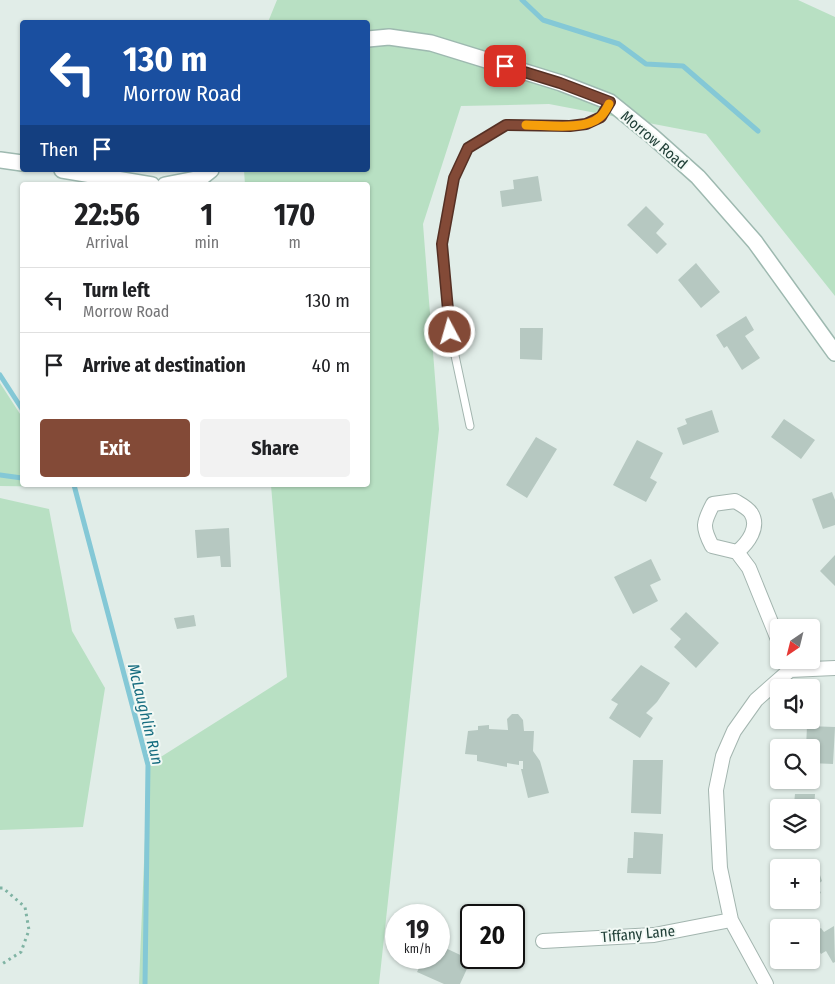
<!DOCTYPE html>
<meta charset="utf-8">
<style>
body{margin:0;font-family:"Fira Sans Condensed",sans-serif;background:#f2f2f2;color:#202124;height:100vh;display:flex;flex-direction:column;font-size:19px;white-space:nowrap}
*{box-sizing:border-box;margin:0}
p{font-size:16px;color:#757577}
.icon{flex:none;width:28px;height:28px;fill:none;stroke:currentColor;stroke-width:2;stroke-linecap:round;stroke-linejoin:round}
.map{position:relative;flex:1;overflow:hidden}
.side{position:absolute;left:20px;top:182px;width:350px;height:305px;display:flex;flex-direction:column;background:#fff;border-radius:5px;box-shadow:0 1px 4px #0004}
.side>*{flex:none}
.banner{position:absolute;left:20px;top:20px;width:350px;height:152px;border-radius:5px;box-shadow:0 1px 4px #0004;background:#1a4fa0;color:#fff;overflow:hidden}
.needle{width:32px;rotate:215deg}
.buttons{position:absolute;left:770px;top:619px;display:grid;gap:10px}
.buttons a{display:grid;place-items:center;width:50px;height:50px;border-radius:5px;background:#fff;box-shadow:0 1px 4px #0004;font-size:25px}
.speed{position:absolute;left:385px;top:904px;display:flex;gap:10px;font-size:25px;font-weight:700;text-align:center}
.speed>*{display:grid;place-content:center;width:65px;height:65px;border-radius:50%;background:#fff;box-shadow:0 1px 4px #0004;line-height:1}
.speed small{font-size:12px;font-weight:400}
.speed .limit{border:2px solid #111;border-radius:8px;background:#fff;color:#111}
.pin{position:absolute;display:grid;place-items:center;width:42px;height:42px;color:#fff;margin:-21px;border-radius:10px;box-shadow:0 2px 8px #0006}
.me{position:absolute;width:55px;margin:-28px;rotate:354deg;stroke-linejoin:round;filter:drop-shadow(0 0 4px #0008)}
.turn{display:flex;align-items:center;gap:18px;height:105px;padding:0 20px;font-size:22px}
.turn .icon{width:65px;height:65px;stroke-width:2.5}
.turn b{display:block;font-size:35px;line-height:42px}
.then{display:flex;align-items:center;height:48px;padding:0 20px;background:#0003;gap:10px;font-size:19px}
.eta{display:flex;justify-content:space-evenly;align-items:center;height:85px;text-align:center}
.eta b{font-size:30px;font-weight:700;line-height:35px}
.primary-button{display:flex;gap:10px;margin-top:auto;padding:10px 20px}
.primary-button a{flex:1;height:58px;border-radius:5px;background:#834a37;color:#fff;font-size:20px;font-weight:700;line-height:58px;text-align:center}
.primary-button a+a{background:#f2f2f2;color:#202124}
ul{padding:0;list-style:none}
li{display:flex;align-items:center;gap:15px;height:65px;padding:0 20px;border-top:1px solid #e0e0e0}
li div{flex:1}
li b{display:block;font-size:19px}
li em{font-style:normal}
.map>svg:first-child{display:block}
.green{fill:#b8e0c3}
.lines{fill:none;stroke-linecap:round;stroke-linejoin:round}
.stream{stroke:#84c8d6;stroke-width:5}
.building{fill:#b6c8c1}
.lane-casing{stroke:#a3b5af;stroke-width:9}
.street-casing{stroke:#a3b5af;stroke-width:16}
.secondary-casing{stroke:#9eb9b0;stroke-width:18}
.path{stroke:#7fb3a3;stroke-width:3;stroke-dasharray:2.5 4;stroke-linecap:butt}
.lane{stroke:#fff;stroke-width:7}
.street{stroke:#fff;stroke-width:14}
.secondary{stroke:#fff;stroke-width:15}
.route-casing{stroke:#553024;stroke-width:12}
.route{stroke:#834a37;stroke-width:9}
.slow{stroke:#f59e0b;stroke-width:9}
.labels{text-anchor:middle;stroke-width:4;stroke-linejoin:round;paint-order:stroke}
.street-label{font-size:15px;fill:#203f37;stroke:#f2f9f5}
.water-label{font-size:16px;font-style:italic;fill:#156c7f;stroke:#f2f9f5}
</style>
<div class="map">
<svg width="835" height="984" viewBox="0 0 835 984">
<rect width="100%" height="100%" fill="#e1ede8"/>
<!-- green -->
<path class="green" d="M277,0H798L835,17V296L706,134L549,104L461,106L423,224L439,429L379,984H139L148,765L287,677L271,485H368V185H245L244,170H368V22H268Z
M0,383L22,417V485H67L69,487L0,486Z
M0,498L49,509L72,631L105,688L83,827L0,830Z"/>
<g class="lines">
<!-- stream -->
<path class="stream" d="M522,0L543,20L619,44L646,64L683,66L758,131
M0,375L22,409
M0,475L22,478
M74,485L148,765L145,984"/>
</g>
<!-- building -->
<path class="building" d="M538,176L542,201L502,207L500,191L514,189L513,180Z
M646,206L664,224L656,233L667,244L657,254L627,225Z
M696,263L720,292L701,308L678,280Z
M746,316L754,330L745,336L760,358L742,370L727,346L724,348L716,335Z
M520,328H543L542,360L520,359Z
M712,410L719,432L683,445L677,428L687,424L685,419Z
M784,419L815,440L801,459L771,437Z
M536,437L557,449L527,498L506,485Z
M637,440L663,453L650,478L657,482L646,502L613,485Z
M832,492L835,500V525L823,529L812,499Z
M229,528L231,567H221L220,556L197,558L195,530Z
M835,555V586L820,571Z
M651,559L661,580L650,585L658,601L633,614L614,577Z
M686,612L719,643L696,668L674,647L681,639L670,629Z
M194,615L196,626L177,629L174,618Z
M641,665L670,683L657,702L646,713L653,718L640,738L609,718L618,704L611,700Z
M512,714H518L523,720L524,731H534L533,751L540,761L549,793L528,798L521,769H523V761H519V765L507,763V767L477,761V755L465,754L468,731L478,730V726L489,725V729L508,730L507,719Z
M807,726L835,727L833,764L811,763V748H806Z
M633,760H663L661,814L631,813Z
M795,794H815L813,826H811V808H781V804H794Z
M634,832L663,834L661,874L627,873L628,858H633Z
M818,869L822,881L817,885L821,893L811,898V872Z
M794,900H813L812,909L794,908Z
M834,926L835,962L833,963L826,951L821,954L811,937V934L821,928L824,932Z
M439,945L471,960L460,984H444L417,972L424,958H439Z"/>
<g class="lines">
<!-- lane casing -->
<g class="lane-casing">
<path id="lane" d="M470,426L450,332L442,244L454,178L468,148L506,125L570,126L586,124L601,117L610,102"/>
</g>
<!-- street casing -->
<g class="street-casing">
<path id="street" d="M737,552C748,543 760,527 751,513C748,508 740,504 735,501L713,504C703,523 702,527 712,546L737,552L749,568L779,642
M543,941L654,935L731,920
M766,984L731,920L720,868L716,790L723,756L734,731L756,700L790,670L835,668"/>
</g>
<!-- secondary casing -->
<g class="secondary-casing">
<path id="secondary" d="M368,39L389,37L431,43L561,83L610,102L652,136L698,177L755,242L835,353
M0,160L22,163
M62,170L152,185
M165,185L201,178L211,170"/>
</g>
<!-- path -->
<path class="path" d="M0,888H3L25,907L29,930L21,952L2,964H0"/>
<!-- lane -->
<use href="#lane" class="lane"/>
<!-- street -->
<use href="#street" class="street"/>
<!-- secondary -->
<use href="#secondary" class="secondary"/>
</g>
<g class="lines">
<!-- route casing -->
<g class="route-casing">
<path id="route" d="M450,332L442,244L454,178L468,148L506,125L570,126L586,124L601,117L610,102L560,83L505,66"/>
</g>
<!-- route -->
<use href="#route" class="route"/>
<!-- slow -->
<path class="slow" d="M526,125C546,125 585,131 600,117C604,114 607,108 609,104"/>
</g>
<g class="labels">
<!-- street labels -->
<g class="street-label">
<text transform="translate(654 140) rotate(40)" y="5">Morrow Road</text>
<text transform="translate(638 934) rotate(-5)" y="5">Tiffany Lane</text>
</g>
<!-- water labels -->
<g class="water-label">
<text transform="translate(146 714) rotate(76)" y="6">McLaughlin Run</text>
</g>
</g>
</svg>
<div class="buttons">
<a><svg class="needle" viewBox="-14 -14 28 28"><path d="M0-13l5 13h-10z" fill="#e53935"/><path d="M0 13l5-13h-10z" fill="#757577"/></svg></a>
<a><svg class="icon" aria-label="sound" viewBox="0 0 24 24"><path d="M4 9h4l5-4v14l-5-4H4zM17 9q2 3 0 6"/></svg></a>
<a><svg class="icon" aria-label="search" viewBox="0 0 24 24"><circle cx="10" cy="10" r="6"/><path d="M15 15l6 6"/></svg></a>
<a><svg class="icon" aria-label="layers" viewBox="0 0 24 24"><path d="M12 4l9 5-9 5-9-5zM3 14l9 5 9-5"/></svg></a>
<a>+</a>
<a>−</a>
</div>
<div class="speed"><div>19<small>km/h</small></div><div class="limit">20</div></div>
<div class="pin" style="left:505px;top:66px;background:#d93025"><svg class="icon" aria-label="arrive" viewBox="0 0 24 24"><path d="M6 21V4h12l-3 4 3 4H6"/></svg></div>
<svg class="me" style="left:450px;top:332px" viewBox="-20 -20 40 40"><circle r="17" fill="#834a37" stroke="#fff" stroke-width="3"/><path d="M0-11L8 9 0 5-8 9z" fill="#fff"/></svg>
<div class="banner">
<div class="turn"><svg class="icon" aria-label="left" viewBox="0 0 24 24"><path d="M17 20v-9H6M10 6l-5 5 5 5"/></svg><div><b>130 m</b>Morrow Road</div></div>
<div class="then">Then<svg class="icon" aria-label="arrive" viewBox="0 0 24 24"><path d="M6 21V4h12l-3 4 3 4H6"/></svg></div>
</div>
<section class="side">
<div class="eta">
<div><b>22:56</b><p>Arrival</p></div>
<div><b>1</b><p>min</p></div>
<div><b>170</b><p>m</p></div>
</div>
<ul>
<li><svg class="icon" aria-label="left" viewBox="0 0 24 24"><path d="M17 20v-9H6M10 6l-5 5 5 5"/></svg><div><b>Turn left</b><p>Morrow Road</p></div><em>130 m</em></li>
<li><svg class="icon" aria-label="arrive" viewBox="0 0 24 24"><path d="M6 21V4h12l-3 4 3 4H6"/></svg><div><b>Arrive at destination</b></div><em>40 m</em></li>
</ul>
<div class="primary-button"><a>Exit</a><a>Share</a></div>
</section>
</div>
